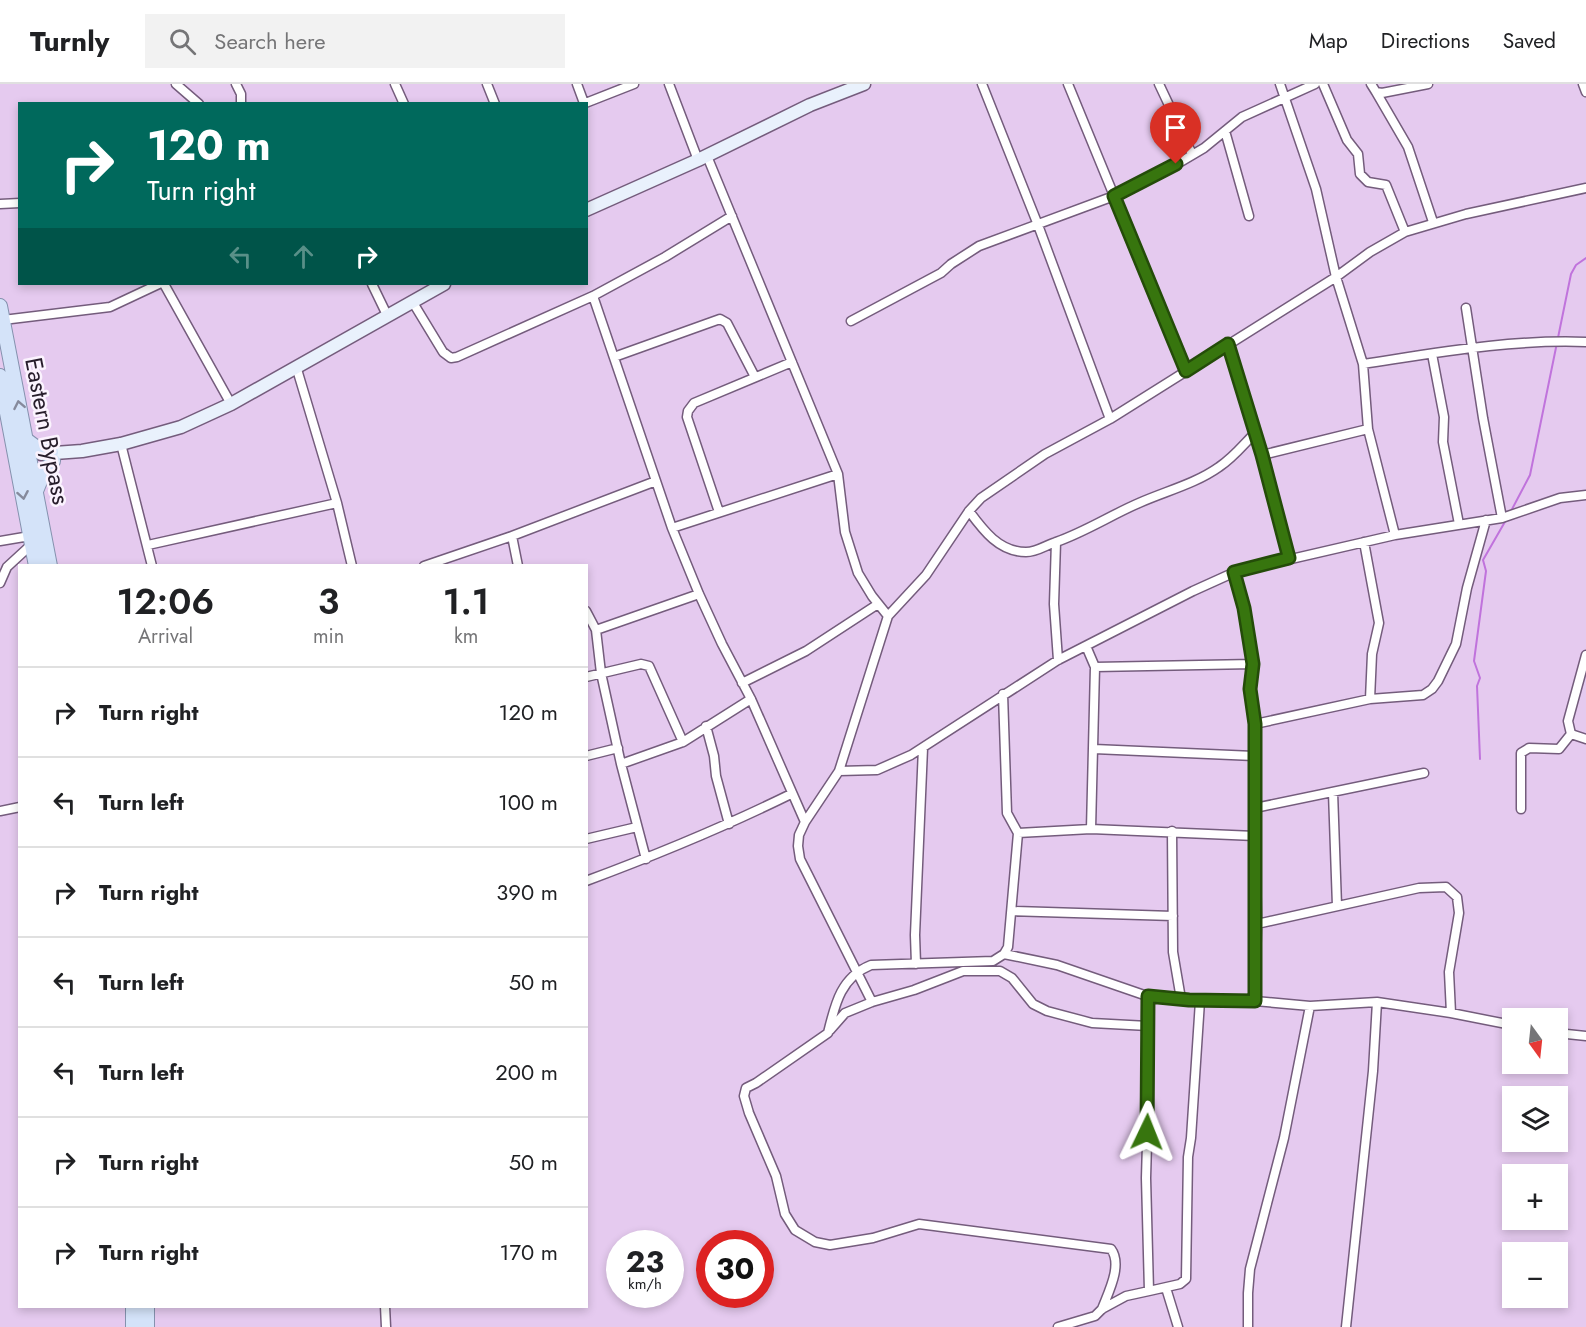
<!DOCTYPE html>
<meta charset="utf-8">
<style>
body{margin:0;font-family:Jost,sans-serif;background:#f2f2f2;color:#202124;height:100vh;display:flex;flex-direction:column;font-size:22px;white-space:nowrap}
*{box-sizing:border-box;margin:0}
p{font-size:20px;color:#757577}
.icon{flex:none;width:33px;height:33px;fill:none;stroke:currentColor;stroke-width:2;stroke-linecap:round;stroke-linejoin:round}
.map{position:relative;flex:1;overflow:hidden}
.details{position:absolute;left:18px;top:480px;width:570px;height:744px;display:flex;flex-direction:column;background:#fff;border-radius:0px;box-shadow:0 3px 9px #0003}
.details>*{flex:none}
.top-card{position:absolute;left:18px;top:18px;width:570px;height:183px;border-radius:0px;box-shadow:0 3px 9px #0003;background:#00695c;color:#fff;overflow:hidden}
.needle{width:39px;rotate:165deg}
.buttons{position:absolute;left:1502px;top:924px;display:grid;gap:12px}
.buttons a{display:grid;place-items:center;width:66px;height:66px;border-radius:0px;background:#fff;box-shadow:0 3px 9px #0003;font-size:30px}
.speed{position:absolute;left:606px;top:1146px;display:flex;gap:12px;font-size:30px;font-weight:700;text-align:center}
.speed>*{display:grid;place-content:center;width:78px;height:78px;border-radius:50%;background:#fff;box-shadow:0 3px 9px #0003;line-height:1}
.speed small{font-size:15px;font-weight:400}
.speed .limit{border:9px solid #d22;background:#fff;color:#111}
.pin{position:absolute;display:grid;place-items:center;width:51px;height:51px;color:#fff;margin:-62px -26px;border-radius:50% 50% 50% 0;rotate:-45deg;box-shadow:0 0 6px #0007}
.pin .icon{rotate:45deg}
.me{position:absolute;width:66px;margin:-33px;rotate:2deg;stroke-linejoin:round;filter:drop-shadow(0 0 4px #0008)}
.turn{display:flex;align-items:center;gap:21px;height:126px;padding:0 30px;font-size:27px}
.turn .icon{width:78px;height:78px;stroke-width:2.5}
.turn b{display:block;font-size:42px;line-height:51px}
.lanes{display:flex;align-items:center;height:57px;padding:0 30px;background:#0003;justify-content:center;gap:30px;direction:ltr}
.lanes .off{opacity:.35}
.eta{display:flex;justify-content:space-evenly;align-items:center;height:102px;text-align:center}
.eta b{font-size:36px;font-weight:600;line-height:42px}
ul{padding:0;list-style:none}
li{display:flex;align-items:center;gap:18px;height:90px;padding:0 30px;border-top:2px solid #e0e0e0}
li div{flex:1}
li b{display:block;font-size:22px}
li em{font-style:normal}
header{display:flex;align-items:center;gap:36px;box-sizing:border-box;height:84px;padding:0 30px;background:#fff;border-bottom:2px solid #e0e0e0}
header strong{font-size:28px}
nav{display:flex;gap:33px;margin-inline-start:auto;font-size:21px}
.search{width:420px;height:54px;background:#f2f2f2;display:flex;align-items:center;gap:15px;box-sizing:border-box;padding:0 21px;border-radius:0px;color:#757577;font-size:22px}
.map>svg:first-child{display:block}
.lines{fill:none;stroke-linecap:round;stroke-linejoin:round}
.stream{stroke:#c073dc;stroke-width:2}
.street-casing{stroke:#745c7c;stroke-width:11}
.secondary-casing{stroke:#745c7c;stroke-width:15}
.primary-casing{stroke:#8592ae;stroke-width:16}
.street{stroke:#fff;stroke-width:8}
.secondary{stroke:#e9f1fc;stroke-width:12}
.primary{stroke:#d4e3f9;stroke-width:14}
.oneway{stroke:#868a9c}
.route-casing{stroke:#244c09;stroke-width:15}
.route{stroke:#37750e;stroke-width:10}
.labels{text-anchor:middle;stroke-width:5;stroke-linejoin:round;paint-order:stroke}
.street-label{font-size:24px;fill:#271d2b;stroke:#fbf3fe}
</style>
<header>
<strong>Turnly</strong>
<div class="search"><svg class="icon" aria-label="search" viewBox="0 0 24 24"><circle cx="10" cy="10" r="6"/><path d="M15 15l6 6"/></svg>Search here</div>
<nav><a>Map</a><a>Directions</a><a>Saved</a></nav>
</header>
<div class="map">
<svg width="1586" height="1243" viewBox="0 0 1586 1243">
<rect width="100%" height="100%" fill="#e5caef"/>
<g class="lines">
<!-- stream -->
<path class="stream" d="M1510,429L1530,391L1571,190L1576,181L1586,174
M1480,675L1477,602L1480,594L1474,577L1486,487L1483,476L1506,436"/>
<!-- street casing -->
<g class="street-casing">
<path id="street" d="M176,0L199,20
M236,0L241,10V20
M395,0L404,20
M487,0L495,20
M577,0L584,19
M669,0L698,76
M982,0L1038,141L1110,335
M1068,0L1186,287
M1159,0L1192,70
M1280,0L1316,105L1336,193L1363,280L1368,345L1395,451
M1323,0L1347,56L1358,70L1360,90L1368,98L1386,101L1405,148
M1371,0L1376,8L1382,9L1428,0
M1583,0L1586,8
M1376,8L1408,63L1433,138
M583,20L634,0
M1225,47L1249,132
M707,72L838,390L845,448L858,489L872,512L888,532
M0,120L20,119
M164,200L231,320
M372,200L387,231
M593,212L672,444L699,510L722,560L751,615L805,738
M412,217L443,268L451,274L457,273L593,212L665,173L732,132
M1466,224L1483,334L1502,434
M3,236L110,223L159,200
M851,237L941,189L951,180L979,162L1114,112L1160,90L1204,64L1242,33L1315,0
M1228,260L1262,371L1368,345
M1432,270L1444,333L1443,358L1459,440
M614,273L720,235L727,239L755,293
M1363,280C1436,269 1511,255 1586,258
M296,282L337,419L352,482
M121,360L152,482
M1262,371L1289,474
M969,427C983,446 999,468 1026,468C1037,468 1046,461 1056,458C1085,448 1111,431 1139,419C1166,407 1195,400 1219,383C1233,374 1244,360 1255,349
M719,428L687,333L688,327L694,319L792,278
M672,444L838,390
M0,457L30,452
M1056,458L1054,520L1058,576
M1364,458L1379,539L1372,570L1370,615
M148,461L337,419
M424,482L512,452
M518,482L512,452L656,397
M1235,488L1244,524L1253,580L1250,605L1255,640L1254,672L1257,840L1255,917
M0,499L7,483L32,460
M586,527L596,546L601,589L621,680L646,775
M596,546L699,510
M1086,562L1095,583L1091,745
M1586,571L1568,637L1571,650L1586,655
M1095,583L1253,580
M586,593L641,580L649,582L683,658
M742,599L806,567L878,520
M1003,610L1007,729L1018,749
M1255,640L1370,615L1423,611L1432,605L1438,597L1456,560L1467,504L1486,436
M706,642L714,672L716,692L729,740
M1094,665L1254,672
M586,672L618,664
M621,680L683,658L751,615
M839,687L877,686L911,671L1058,576L1193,507L1235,488L1395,451L1502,434L1560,414L1586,411
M1333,708L1337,822
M1255,724L1424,689
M1521,725V669L1529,664L1559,665L1571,650
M0,727L20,723
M1172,747L1173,868L1181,915
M586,755L637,743
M586,797C656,771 724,743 791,710
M1012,827L1173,832
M1257,840L1419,804L1446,803L1457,813L1459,829L1449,888L1451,929
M1004,870L1057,881L1147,912L1189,916L1255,917L1310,922L1377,918L1451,929L1512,941
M916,880L915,851L923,664
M872,918L800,775L798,762L799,751L805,738L839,687L888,532L926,491L969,427L981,414L1045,370L1110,335L1336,193L1370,168L1405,148L1466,130L1586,104
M830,946L845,929L872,918L914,906L963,887H1000L1012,894L1033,920L1047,927L1092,939L1148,942
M1557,949L1586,952
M1166,1204L1178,1243
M1149,1207L1180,1200L1186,1195L1188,1073L1191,1054L1200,917
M385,1222L386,1243
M1102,1225C1108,1209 1123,1181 1111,1165L919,1140L873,1154L830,1161L815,1158L795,1146L785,1130L776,1092L749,1029L744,1012L746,1004L756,999L828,949C835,920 841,893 871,881L993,877L1004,870L1008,863L1018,749L1091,745L1255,752
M1058,1243L1095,1232L1102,1225L1126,1212L1149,1207L1146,1094L1148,1025L1147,912
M1248,1243V1209L1250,1185L1284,1054L1310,922
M1346,1243L1373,987L1377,918"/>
</g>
<!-- secondary casing -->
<g class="secondary-casing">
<path id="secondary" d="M586,126L698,76L810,21L864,0
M41,370L82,367L121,360L181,343L231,320L444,200"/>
</g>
<!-- primary casing -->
<g class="primary-casing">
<path id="primary" d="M0,222L50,482
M0,292L36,482
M25,355L37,364L51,368
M36,407L43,390L53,377
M133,1243V1222
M147,1243V1222"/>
</g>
<!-- street -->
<use href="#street" class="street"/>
<!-- secondary -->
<use href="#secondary" class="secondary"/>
<!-- primary -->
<use href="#primary" class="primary"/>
</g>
<!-- one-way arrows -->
<defs><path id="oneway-chevron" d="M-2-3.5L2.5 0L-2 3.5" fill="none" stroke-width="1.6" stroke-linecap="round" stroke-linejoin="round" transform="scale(1.5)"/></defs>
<g class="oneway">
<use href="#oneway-chevron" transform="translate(19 321) rotate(-101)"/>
<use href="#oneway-chevron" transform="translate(23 411) rotate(80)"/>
</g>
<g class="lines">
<!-- route casing -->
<g class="route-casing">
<path id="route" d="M1147,1048L1148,912L1189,916L1255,917V640L1250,605L1253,580L1244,524L1234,488L1289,474L1262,371L1228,260L1186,287L1114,112L1176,80"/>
</g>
<!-- route -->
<use href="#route" class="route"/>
</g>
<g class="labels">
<!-- street labels -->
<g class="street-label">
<text transform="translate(47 347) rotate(79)" y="8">Eastern Bypass</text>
</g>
</g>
</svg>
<div class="buttons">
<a><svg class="needle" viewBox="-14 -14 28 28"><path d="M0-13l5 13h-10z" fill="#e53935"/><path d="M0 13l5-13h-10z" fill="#757577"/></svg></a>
<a><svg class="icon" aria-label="layers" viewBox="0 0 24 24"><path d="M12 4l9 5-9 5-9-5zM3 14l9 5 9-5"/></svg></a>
<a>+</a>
<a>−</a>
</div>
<div class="speed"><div>23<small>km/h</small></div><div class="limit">30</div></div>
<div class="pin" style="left:1176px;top:80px;background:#d93025"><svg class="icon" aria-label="arrive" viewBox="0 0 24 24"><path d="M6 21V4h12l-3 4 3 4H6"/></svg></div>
<svg class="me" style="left:1147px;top:1048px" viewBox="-20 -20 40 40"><path d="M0-17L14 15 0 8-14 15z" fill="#37750e" stroke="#fff" stroke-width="4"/></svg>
<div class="top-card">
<div class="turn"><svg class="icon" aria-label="right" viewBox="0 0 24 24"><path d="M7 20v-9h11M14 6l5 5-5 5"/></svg><div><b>120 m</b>Turn right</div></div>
<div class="lanes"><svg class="icon off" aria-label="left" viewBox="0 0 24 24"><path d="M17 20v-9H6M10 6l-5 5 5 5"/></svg><svg class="icon off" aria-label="ahead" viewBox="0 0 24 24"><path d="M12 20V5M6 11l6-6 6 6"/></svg><svg class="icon" aria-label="right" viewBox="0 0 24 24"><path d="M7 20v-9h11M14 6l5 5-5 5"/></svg></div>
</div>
<section class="details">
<div class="eta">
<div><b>12:06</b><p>Arrival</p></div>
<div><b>3</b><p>min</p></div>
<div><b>1.1</b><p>km</p></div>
</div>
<ul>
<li><svg class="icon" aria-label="right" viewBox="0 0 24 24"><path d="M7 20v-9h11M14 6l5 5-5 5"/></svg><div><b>Turn right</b></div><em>120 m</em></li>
<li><svg class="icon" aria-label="left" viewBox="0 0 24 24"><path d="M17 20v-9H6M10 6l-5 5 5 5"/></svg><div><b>Turn left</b></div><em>100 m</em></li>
<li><svg class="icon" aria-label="right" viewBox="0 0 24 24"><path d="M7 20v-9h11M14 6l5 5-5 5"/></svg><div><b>Turn right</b></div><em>390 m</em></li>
<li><svg class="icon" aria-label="left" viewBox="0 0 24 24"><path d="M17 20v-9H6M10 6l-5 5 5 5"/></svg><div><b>Turn left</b></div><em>50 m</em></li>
<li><svg class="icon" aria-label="left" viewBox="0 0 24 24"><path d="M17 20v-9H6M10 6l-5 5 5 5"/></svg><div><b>Turn left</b></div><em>200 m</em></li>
<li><svg class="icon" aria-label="right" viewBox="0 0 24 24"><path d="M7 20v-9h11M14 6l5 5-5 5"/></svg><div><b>Turn right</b></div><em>50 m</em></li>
<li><svg class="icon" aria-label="right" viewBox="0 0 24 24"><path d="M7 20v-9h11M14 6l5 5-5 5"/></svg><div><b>Turn right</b></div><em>170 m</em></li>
</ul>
</section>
</div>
